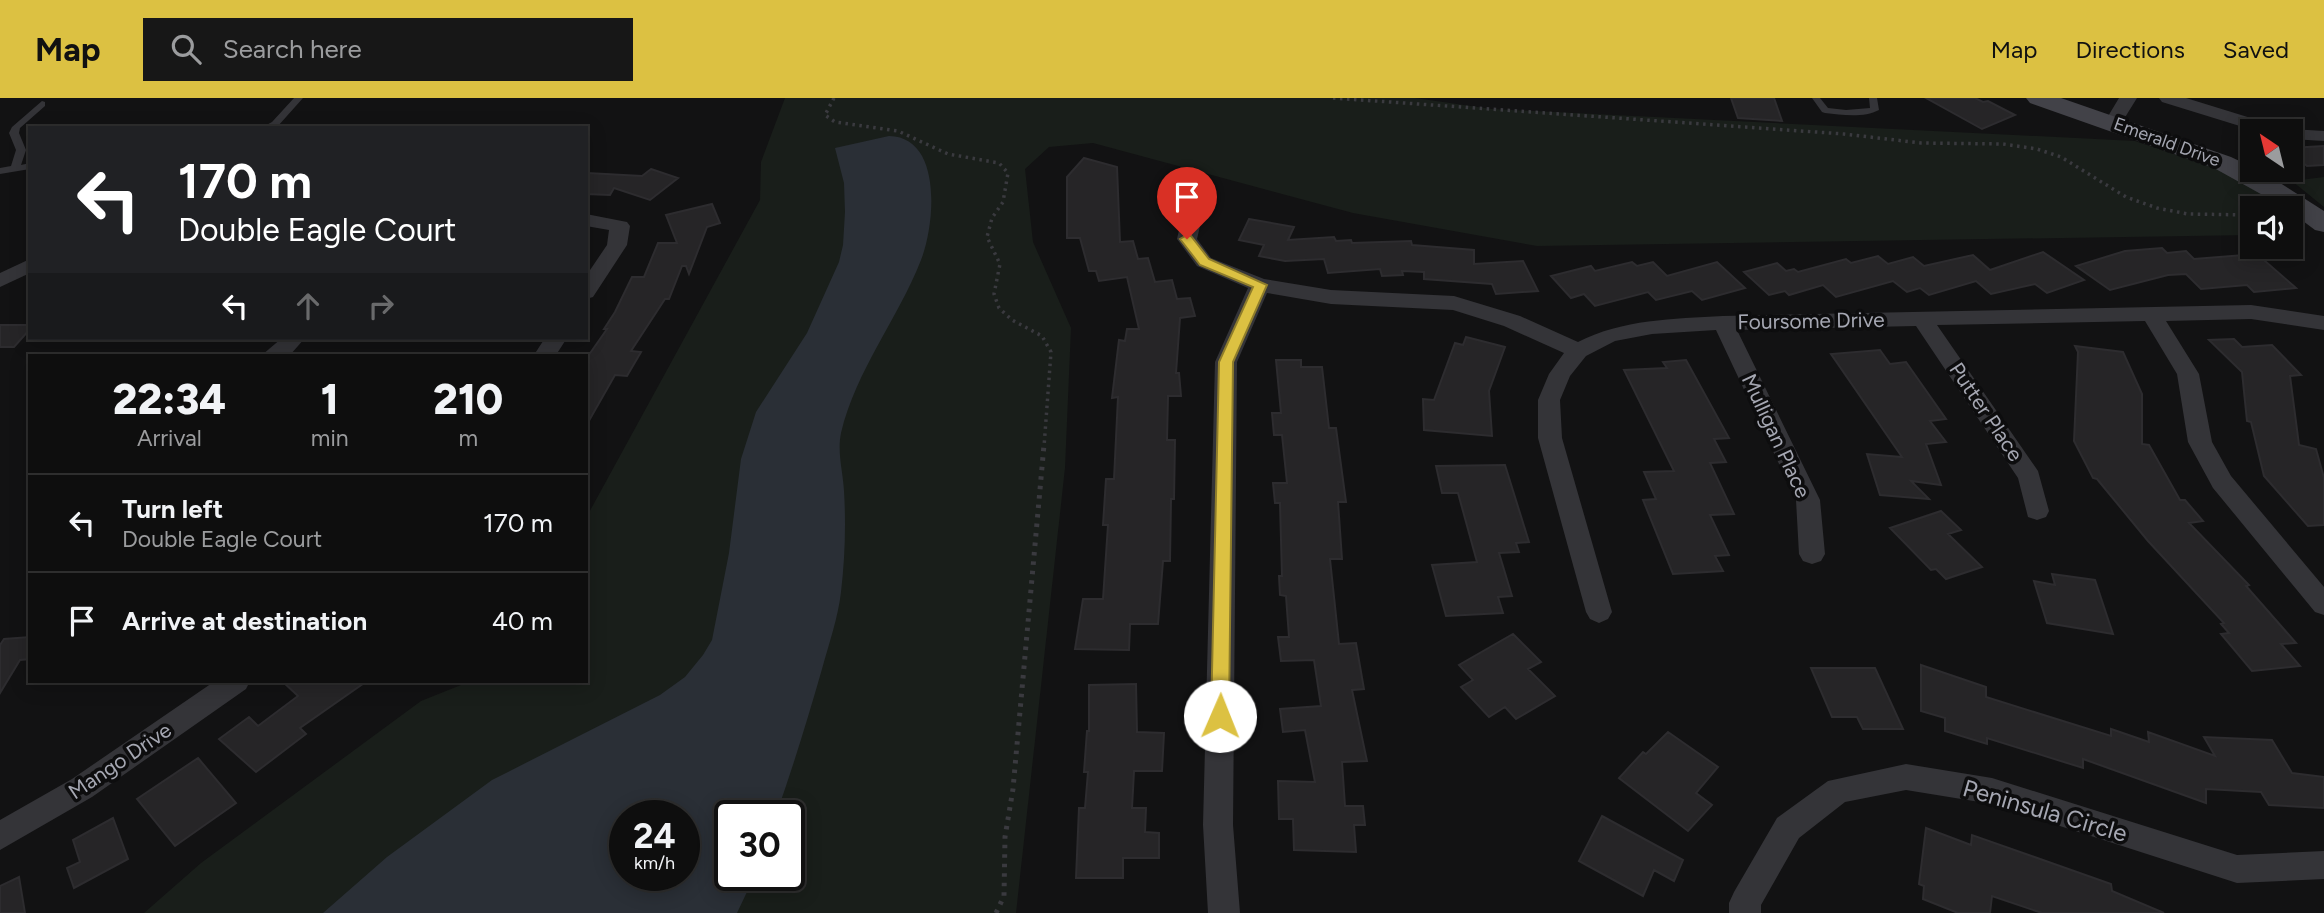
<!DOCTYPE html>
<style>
body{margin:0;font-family:Figtree,sans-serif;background:#171717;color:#f1f3f6;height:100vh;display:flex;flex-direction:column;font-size:26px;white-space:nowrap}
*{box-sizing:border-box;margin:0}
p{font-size:23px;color:#9b9c9e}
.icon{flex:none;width:38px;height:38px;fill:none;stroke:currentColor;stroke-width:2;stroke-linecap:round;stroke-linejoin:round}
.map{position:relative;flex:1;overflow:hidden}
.side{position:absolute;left:28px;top:256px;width:560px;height:329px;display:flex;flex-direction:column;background:#0e0e0e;border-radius:0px;box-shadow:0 4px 18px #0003,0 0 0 2px #2e2e2e}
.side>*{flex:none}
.guide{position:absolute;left:28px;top:28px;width:560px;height:214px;border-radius:0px;box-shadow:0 4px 18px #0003,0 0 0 2px #2e2e2e;background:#202124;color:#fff;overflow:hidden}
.needle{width:46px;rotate:325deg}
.fabs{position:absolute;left:2240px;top:21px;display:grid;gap:14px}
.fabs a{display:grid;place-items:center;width:63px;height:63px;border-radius:0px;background:#0e0e0e;box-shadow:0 4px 18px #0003,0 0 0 2px #2e2e2e;font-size:35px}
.speed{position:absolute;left:609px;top:702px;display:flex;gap:14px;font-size:35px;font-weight:700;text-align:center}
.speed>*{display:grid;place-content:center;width:91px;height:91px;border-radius:50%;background:#0e0e0e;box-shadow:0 4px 18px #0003,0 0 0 2px #2e2e2e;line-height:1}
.speed small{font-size:18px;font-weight:400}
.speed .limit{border:4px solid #111;border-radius:10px;background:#fff;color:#111}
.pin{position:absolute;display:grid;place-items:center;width:60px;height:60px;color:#fff;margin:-72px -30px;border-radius:50% 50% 50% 0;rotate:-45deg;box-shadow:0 0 7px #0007}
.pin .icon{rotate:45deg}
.me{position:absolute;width:77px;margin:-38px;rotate:1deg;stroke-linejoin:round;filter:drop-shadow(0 0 5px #0008)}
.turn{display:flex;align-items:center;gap:24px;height:147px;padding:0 35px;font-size:32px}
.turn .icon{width:91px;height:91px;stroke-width:2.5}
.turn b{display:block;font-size:49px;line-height:60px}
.lanes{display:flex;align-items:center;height:66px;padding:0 35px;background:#0003;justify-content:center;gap:35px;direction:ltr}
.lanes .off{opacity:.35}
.eta{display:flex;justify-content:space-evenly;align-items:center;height:119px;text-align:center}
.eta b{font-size:42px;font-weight:800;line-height:49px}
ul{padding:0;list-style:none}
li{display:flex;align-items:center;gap:21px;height:98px;padding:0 35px;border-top:2px solid #2e2e2e}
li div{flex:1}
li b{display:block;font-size:26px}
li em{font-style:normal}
header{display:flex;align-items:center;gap:42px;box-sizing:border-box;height:98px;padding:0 35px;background:#dcc142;color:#111}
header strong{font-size:33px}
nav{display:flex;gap:38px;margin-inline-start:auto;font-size:24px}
.search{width:490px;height:63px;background:#171717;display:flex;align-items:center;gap:18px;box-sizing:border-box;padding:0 24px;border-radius:0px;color:#9b9c9e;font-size:26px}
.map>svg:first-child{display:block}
.green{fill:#191e1a;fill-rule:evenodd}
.water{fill:#2a2f36;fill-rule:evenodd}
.building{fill:#262527;stroke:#2d2c2f;stroke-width:2}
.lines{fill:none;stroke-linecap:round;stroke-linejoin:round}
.path-far1{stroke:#3a3a3f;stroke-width:3.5;stroke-dasharray:2.5 4.5;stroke-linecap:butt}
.path{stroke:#3a3a3f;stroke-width:5;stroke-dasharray:3.5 6;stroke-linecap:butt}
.lane{fill:#343438;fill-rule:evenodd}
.street{fill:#343438;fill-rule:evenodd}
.secondary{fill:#424248;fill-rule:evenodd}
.route{fill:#dcc142;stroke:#8f7d2b;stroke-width:2}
.labels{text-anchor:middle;stroke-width:7;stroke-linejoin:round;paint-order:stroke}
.far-street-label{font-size:18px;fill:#a5a7b2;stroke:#0d0d0e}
.street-label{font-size:21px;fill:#a5a7b2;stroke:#0d0d0e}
.near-street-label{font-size:24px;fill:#a5a7b2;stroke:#0d0d0e}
</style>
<header>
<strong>Map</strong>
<div class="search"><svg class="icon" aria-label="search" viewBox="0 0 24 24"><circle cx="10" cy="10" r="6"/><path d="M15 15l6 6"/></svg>Search here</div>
<nav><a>Map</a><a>Directions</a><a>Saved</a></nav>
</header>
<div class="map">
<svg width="2324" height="815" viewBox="0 0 2324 815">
<rect width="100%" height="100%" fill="#121213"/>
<!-- green -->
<path class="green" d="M785,0H1415L1492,11L2135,43C2185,60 2245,75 2285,110H2252V137L1537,148L1353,115L1093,45L1049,49L1025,71L1033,144L1071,230L1065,370L1016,815H144L201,765L421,603L471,583H586V420L760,102L761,64ZM625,718H684V777H625ZM730,718H789V777H730Z
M2324,79V109L2292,83Z"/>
<!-- water -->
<path class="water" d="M889,38C943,39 935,127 921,162C898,221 856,272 841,335C837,355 843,373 844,393C846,426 845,461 841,494C838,520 829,545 822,571C808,620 793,669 776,717L730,718V777H755L737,815H323L387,759L492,682L660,597L685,579L703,557L712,542L729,455L741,361L756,314L807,235L839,164L843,147L845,114L844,85L835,50ZM625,718H684V777H625Z"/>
<!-- building -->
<path class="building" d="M1731,0H1774L1782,23L1738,20Z
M1926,0H1975L1983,4L1988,3L2015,17L1982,31Z
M2324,48V67L2307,68L2291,55V50Z
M1084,60L1117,69L1120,144L1133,143L1138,161L1148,160L1155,184L1172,182L1177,201L1190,200L1195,218L1180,220L1176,275H1179L1181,298H1168L1167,342H1175L1174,401H1171L1170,463H1163L1158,526H1130L1129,552L1075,551L1083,501H1103L1108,427H1103L1106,381H1114L1118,299L1112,300L1119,242L1125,243L1127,231H1139L1127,179L1099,183L1096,173H1089L1080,140H1067V79Z
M651,71L678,80L650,102L614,90L610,97L586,96L588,75L642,78Z
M712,106L720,125L707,129L689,176L686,168H682L669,201H665L631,253L641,254L627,278L615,277L586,328V261L607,231H604L615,214L632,179H644L658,145H677L666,117Z
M1249,121L1294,129L1288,142L1334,139L1336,143L1351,142L1352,145L1411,143L1412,147L1474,152V166L1523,163L1538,193L1496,196L1492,186L1424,181V174L1402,173L1403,177L1382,178L1380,171L1328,175L1324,161L1285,163L1259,158L1264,147L1239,142Z
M2162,150L2167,155L2186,153L2194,161L2257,156L2296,190L2254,194L2247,187L2201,191L2186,176L2168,177L2110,192L2076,168L2125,153Z
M2043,154L2084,182L2047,195L2035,186L1991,196L1976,183L1929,197L1920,190L1907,194L1893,183L1836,199L1823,187L1789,197L1785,193L1769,197L1744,174L1777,165L1786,173L1794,171L1798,174L1846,161L1851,165L1878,158L1888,166L1913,159L1924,168L1973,157L1990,172Z
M1632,164L1637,168L1653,164L1667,178L1717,164L1745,190L1702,202L1692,193L1656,202L1648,194L1595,208L1584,196L1571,200L1551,178L1591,168L1595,173Z
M0,227H30V231L14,249H0Z
M1466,239L1505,249L1489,293L1492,338L1424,332L1423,301L1434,302L1455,245L1463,247Z
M2234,241L2242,249L2272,247L2301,277L2290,278L2299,347L2316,351L2324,380V427L2308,428L2264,378L2251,324L2247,323L2242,274L2209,242Z
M2075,248L2123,254L2142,296V346L2149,347L2180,402H2185L2203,423L2189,425L2249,487L2246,488L2296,545L2281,546L2300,568L2252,573L2221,536L2229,535L2221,526L2224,525L2148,443L2097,381L2093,380L2074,343L2078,254Z
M1880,252L1890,266L1906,264L1946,321L1930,323L1946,344L1926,346L1941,387L1911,383L1929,401L1880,397L1867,356L1902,359L1831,256Z
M1276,262H1301V269H1322L1329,330H1336L1346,404H1338L1342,461H1330L1339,546L1356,545L1364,591L1352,592L1367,663L1342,664L1345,708H1363L1365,727H1354L1356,754L1294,752L1293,721H1279L1278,683L1315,684L1305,632L1283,634L1280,611L1321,608L1314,562L1281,563L1278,539H1289L1286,498L1280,497L1279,478H1282L1280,405H1275L1273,385H1287L1282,337H1274L1272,315H1281Z
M1686,262L1729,340L1714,341L1726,364L1710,365L1734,416L1710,417L1729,457L1715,458L1723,473L1673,476L1643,402L1656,401L1644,374L1674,373L1624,272L1667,270L1663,264Z
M1505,367L1529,444L1516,445L1519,454L1499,455L1512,498L1498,499L1503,515L1446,518L1432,467L1477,464L1458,395H1442L1436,368Z
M1941,413L1961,432L1948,436L1982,469L1946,481L1936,471L1931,472L1890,430Z
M2052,476L2095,482L2113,536L2047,525L2034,483L2055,487Z
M1513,536L1541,564L1528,571L1555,598L1516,621L1505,609L1489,619L1461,589L1473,582L1459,567Z
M30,539V561L20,562L0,595V547L4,541Z
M1921,567L1986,589V599L2111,638V631L2149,644L2148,634L2215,658L2204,639L2272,642L2292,675L2324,679V710L2269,707L2261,694L2206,691V705L2083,661V670L1987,640V646L1945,633V620L1921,613Z
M1811,570H1875L1903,631H1863L1857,619H1832Z
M282,583H367L300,630L306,636L256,674L219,641L249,619L258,628L298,598Z
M1136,586L1137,634L1164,635L1162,673H1134L1132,710H1146L1145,734L1159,735V760H1123V780H1076L1079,710H1085L1088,674H1084L1087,633H1089V587Z
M1668,634L1718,669L1696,695L1712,707L1688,733L1619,680L1643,654L1646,656Z
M198,660L236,705L175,748L137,701Z
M1602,718L1683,762L1674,783L1654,772L1643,798L1579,763Z
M113,720L128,761L74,790L67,770L80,764L73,742Z
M1926,730L1971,747L1972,737L2111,786L2112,793L2164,815H2042L1992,798L1990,815H1958L1923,801L1924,788L1919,786Z
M19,779L25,815H0V788Z"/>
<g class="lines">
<!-- path-far1 -->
<path class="path-far1" d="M834,0L825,17L835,24L898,33L948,56L999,65L1008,75L1003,104L992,120L987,139L1000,166L994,196L999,210L1012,222L1042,238L1051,254L1044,349
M1333,0L1844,36L1921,45L2003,46L2037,51L2061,59L2126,99L2157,110L2188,116L2252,117"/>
<!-- path -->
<path class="path" d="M996,815L1004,798L1005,739L1013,691L1044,347"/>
<!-- lane -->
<path class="lane" d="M294,0H303L278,28L261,30L272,24Z
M1812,0H1820L1828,10L1846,12L1870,10L1869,0H1877L1879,12C1864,20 1842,17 1825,15L1822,14Z
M42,3L45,4V8L20,30L19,35L26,52L21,67L30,65V71L0,76V70L11,68L16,52L9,35L12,29Z"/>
<!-- street -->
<path class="street" d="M2119,0H2137L2119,29H2107L2104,25Z
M2159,0H2186L2280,29L2283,33H2256L2162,4Z
M2291,31L2324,33V43L2291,41V33H2284Z
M1192,113L1202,119L1197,141L1211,160L1264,181L1331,192L1454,198L1520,218L1578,244C1623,221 1673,221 1723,218L2251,207L2324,218V232L2251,221L2166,223L2199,276L2212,344L2231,378L2324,489V517L2315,514L2213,390L2188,344L2177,276L2145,223L1937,227L2038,373L2049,413L2046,419L2037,422L2028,419L2018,380L1916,228L1737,232L1820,402L1825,456L1821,463L1812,466L1803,463L1799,456L1796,402L1716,232L1652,236L1615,243L1586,258L1570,278L1560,302L1562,340L1612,514L1608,521L1599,525L1590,521L1586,514L1538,340V302L1549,276L1564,255L1504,228L1453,212L1331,206L1267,195L1237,264L1233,727L1240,815H1208L1203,727L1215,264L1248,190L1197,168L1177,141L1182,119Z
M586,116L627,124L630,128L627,147L593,199L586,201V178L607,147L609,132L586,128Z
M30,161V175L0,189V175Z
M282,240H305L290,257H262Z
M545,240H567L556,257H534Z
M215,583H250L246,591L92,699L0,752V722L72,681Z
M1906,666L1992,680L2237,757L2324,753V781L2237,785L1992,706L1906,692L1845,704L1799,740L1761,807V815H1729V805L1734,794L1777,720L1828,683Z"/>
<!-- secondary -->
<path class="secondary" d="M2026,0H2061L2231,59L2252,69V72L2266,76L2324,113V134L2315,132L2291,114V110H2286L2214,70L2030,5Z"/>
</g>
<!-- route -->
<path class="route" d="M1187,137L1191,138L1209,161L1267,187L1233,264L1229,618L1227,624L1220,626L1214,624L1211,618L1219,264L1253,189L1200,167L1180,141Z"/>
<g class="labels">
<!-- far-street labels -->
<g class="far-street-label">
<text transform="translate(2167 44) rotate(20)" y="6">Emerald Drive</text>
</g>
<!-- street labels -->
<g class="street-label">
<text transform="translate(1811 223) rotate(-1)" y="7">Foursome Drive</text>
<text transform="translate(1986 314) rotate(56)" y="7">Putter Place</text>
<text transform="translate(1776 338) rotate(65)" y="7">Mulligan Place</text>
<text transform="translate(120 663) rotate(-34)" y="7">Mango Drive</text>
</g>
<!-- near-street labels -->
<g class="near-street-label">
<text transform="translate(2045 713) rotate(16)" y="8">Peninsula Circle</text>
</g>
</g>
</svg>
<div class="fabs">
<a><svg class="needle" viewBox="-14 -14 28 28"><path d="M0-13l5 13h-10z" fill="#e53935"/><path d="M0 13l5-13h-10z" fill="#9b9c9e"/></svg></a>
<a><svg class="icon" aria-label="sound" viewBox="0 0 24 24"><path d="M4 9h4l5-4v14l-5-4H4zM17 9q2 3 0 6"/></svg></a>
</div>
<div class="speed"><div>24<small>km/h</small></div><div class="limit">30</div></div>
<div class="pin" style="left:1187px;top:141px;background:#d93025"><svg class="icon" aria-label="arrive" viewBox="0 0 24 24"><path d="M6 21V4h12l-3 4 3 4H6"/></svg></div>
<svg class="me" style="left:1220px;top:618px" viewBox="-20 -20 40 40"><circle r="19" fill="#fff"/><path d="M0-13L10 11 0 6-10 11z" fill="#dcc142"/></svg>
<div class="guide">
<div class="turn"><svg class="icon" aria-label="left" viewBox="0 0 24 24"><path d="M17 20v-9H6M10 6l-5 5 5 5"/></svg><div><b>170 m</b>Double Eagle Court</div></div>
<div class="lanes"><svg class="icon" aria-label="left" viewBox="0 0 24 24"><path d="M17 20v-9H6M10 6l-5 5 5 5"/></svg><svg class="icon off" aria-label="ahead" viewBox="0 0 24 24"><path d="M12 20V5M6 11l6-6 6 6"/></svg><svg class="icon off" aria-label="right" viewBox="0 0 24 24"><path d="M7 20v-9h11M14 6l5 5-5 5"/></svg></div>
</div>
<section class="side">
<div class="eta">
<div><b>22:34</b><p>Arrival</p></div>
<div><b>1</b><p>min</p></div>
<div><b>210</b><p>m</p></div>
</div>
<ul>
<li><svg class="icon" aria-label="left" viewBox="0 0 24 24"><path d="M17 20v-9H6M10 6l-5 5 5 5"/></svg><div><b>Turn left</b><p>Double Eagle Court</p></div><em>170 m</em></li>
<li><svg class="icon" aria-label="arrive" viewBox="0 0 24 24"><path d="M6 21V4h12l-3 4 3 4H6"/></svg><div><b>Arrive at destination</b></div><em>40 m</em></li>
</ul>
</section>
</div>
